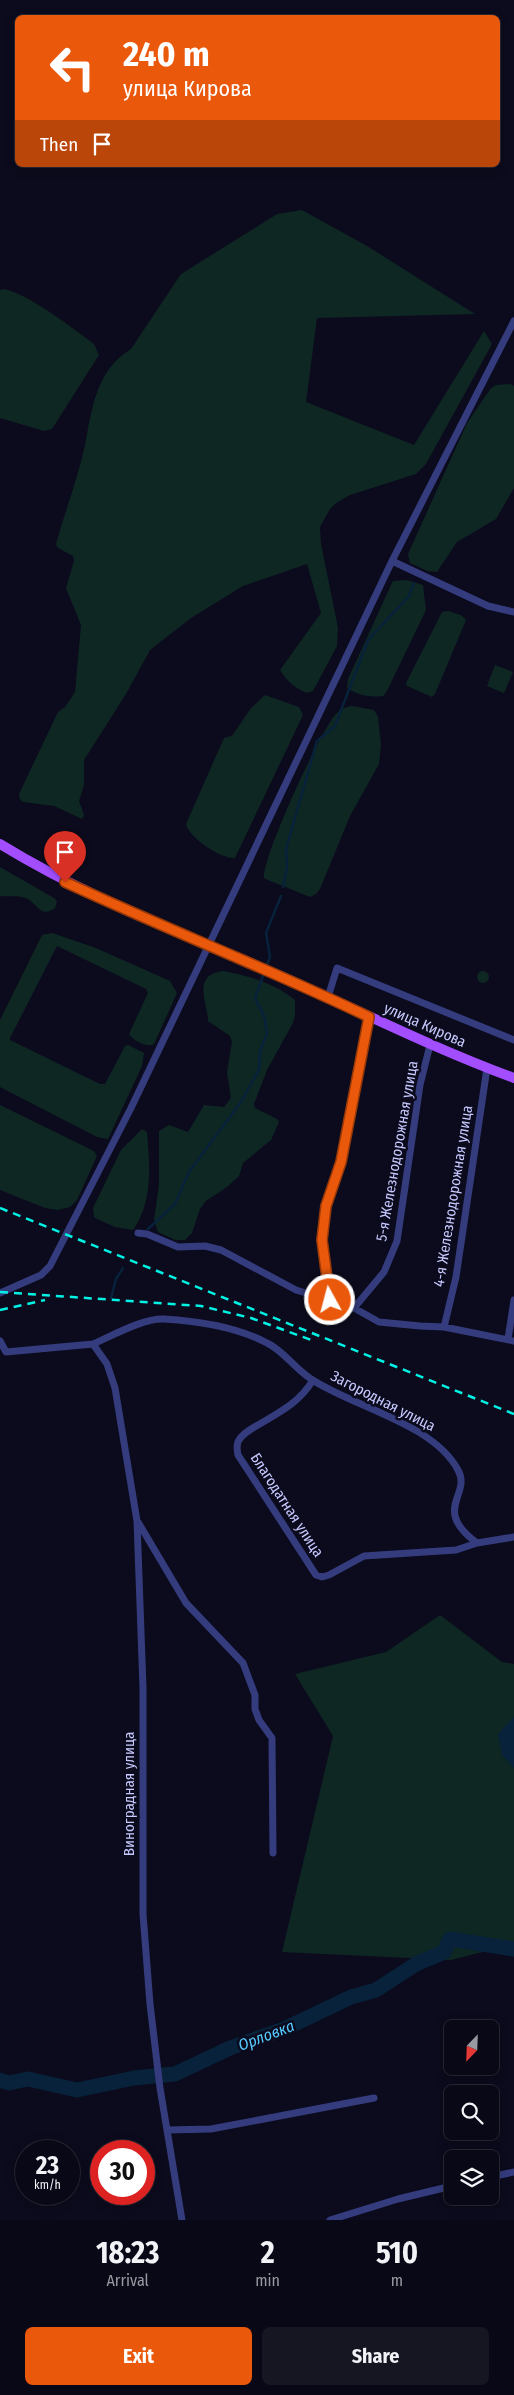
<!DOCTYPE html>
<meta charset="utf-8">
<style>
body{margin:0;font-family:"Fira Sans Condensed",sans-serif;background:#161623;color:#f1f3f6;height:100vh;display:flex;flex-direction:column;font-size:19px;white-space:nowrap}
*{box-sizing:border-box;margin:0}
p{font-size:16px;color:#989aa1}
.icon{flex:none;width:28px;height:28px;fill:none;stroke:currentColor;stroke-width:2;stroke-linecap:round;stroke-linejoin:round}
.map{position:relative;height:2220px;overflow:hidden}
.details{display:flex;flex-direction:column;background:#080816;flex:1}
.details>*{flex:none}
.banner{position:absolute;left:15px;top:15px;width:485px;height:152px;border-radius:8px;box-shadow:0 2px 12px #0003,0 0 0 1px #292935;background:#ea580c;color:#fff;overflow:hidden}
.needle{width:32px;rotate:203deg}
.fabs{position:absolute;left:444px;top:2020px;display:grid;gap:10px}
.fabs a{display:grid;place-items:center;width:55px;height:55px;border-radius:8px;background:#080816;box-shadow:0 2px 12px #0003,0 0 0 1px #292935;font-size:25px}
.speed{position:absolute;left:15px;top:2140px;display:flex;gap:10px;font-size:25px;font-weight:700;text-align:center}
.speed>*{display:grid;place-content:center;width:65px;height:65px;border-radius:50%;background:#080816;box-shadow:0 2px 12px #0003,0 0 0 1px #292935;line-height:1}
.speed small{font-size:12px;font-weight:400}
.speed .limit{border:8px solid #d22;background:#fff;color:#111}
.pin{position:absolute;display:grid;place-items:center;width:42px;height:42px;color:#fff;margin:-51px -21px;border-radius:50% 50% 50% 0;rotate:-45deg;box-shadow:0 0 5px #0007}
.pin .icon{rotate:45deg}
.me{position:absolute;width:55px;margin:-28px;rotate:353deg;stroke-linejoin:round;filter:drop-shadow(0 0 4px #0008)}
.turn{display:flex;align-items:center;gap:18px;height:105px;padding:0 25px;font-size:22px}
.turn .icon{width:65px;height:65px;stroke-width:2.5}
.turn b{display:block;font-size:35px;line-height:42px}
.then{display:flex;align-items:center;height:48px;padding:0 25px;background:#0003;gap:10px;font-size:19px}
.eta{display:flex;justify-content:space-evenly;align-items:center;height:85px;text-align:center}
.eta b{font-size:30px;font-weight:700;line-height:35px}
.button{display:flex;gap:10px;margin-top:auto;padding:10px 25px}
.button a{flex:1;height:58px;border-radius:8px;background:#ea580c;color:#fff;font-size:20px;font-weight:700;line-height:58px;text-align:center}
.button a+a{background:#161623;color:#f1f3f6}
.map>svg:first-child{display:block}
.green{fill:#0e2723}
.water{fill:#07223a}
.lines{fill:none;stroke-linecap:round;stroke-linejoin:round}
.stream{stroke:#07223a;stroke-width:2.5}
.river{stroke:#07223a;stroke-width:15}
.street{stroke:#343c7e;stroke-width:7}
.primary{stroke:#a24eff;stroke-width:10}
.rail{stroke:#00f2e5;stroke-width:2.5;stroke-dasharray:8 6;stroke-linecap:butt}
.route-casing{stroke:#983908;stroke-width:12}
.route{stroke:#ea580c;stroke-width:9}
.labels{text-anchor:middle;stroke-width:5;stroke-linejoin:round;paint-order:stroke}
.street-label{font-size:15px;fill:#c7c9ff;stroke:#0b0b1d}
.water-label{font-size:16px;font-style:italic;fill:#55caff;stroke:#0b0b1d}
</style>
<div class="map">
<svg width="514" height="2220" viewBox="0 0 514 2220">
<rect width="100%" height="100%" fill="#0b0b1d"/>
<!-- green -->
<path class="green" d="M302,210L367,246L475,314L317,318L306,402L414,445L484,331L492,344L426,464L416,474L350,495L336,503L330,509L320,527L321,544L338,628L337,646L313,691L307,693C295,688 288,682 280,670L321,613L307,564L243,586L191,618L150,650L126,694L84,760V785L79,801L84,815L82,819L54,806L23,802L20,799L19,794L58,712L65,707L75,692L81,625L66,588L74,561L73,556L58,548L56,544C65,511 78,478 85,445C92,409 96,370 131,349L181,274L277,214Z
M3,289C28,293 72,328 94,344L99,355L52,429L44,431L0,418V290Z
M511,384L514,386V488L496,519L457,542L437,572L427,571L410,563L408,554L467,423L491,388L496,385Z
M407,580L423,585L426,610L387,691L383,696C373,698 354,695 347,687L348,679L391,585L393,581Z
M448,611L461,615L466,620L435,694L432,697L407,686L406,683L442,612Z
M495,665L513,672L504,693L487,686Z
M265,695L299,707L303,715L235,858C221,859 189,838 186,824L224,738L232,736L251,708Z
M352,706L374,710L378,717L381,745L379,764L350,816L320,889L316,894L310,897L268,880L264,878C261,860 321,729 336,714C340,709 346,707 352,706Z
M0,867L54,898L57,901L55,908C41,918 39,906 28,899C21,895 8,897 0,896Z
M52,933L96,948L170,981L177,993L154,1044C148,1048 133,1041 129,1034L148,993L146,989L57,946L10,1038V1040L100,1084H105L125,1046L128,1045L144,1053L142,1066L108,1139L97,1137L0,1087V1020L42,935Z
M223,971C249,976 274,983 295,1000V1015L293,1023L267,1070L254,1104L255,1108L277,1119L279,1122L271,1140L243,1163L239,1176L227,1187L206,1201L200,1209L192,1233L185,1240H175L158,1232L154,1220L159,1185V1131L169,1125L188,1132L204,1105L224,1107L231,1098L227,1072L232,1042L230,1036L208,1021C208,1004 191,975 223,971Z
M477 977a6 6 0 1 1 12 0a6 6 0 1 1-12 0Z
M0,1105L94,1151L97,1156L77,1200L70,1207L58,1210L45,1208L0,1190Z
M142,1129L147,1132C150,1165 153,1202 133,1230L115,1227L97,1219L94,1217L93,1208L121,1150Z
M440,1615L502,1662L514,1664V1944L451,1960L282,1952L333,1736L295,1674L386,1652Z"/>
<!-- water -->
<path class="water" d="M514,1717V1768L502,1755L498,1734Z"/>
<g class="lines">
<!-- stream -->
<path class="stream" d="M283,887L287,867L286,849L317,741L335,726L368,640L409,596L414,583
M266,967L270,957L266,933L281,896
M148,1229L175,1204L189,1172L241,1102L259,1070L260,1052L267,1033L264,1016L255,998L264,973
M111,1298L116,1279L123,1268"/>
<!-- river -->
<path class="river" d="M0,2080L9,2083L28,2079L77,2090L134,2078L175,2074L230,2048L284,2029L351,1997L376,1990L416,1964L444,1952L450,1939L514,1949"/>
<!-- street -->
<path class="street" d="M392,561L488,606L514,612
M328,997L337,968L514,1040
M138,1233L147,1234L178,1247L205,1246L221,1250L296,1290L354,1308L379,1322L420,1326L444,1327L514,1341
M0,1293L41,1275L50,1266L131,1108L392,561L514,321
M330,1300L322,1240L326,1206L341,1162L369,1017
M354,1308L384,1272L397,1241L420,1085L430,1045
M444,1327L456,1277L487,1068
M508,1339L514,1300
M0,1341L6,1352L93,1344L107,1364L115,1388L137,1521L143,1688V1914L150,2004L160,2088L182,2220
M93,1344C112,1336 143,1318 164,1319C198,1321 237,1327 267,1343C284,1351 295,1369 311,1379C353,1407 433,1423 458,1470C472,1495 431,1509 477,1543L514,1537
M313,1380C299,1403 280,1412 258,1425C251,1429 243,1433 239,1440C236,1444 237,1450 238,1455L316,1575L322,1577L329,1575L364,1556L456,1550L477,1543
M138,1522L186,1603L243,1663L255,1695V1709L259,1720L272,1738L273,1853
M168,2130L211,2129L374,2098
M490,2177L514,2172
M330,2220L398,2199L452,2186"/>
<!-- primary -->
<path class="primary" d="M0,844C88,898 180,932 274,973C354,1008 432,1048 514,1078"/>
<!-- rail -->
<path class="rail" d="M0,1208L514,1414
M0,1292L201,1306L251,1318L314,1341
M0,1310L45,1300"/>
</g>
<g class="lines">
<!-- route casing -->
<g class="route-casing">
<path id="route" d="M65,882C166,929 269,969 369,1017L341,1162L326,1206L322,1240L330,1300"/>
</g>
<!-- route -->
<use href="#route" class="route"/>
</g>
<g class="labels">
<!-- street labels -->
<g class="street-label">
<text transform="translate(425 1025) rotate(24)" y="5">улица Кирова</text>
<text transform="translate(397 1151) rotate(-80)" y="5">5-я Железнодорожная улица</text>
<text transform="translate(453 1196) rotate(-81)" y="5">4-я Железнодорожная улица</text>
<text transform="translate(383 1401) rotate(27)" y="5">Загородная улица</text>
<text transform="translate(287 1505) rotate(57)" y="5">Благодатная улица</text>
<text transform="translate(129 1794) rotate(-90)" y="5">Виноградная улица</text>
</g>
<!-- water labels -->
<g class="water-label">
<text transform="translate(266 2035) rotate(-21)" y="6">Орловка</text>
</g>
</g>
</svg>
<div class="fabs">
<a><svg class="needle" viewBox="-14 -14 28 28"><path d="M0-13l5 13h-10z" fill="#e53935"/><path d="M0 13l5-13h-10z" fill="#989aa1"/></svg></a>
<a><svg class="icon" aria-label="search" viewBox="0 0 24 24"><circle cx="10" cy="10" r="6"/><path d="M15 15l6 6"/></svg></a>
<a><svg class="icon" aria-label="layers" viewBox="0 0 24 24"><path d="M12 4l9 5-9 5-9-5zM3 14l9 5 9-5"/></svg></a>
</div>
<div class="speed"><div>23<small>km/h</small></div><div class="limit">30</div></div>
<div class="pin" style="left:65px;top:882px;background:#d93025"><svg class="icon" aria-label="arrive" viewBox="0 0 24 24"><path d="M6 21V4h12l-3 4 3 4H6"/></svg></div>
<svg class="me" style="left:330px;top:1300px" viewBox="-20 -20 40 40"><circle r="17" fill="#ea580c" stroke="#fff" stroke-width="3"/><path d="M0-11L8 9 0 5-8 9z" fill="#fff"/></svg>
<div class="banner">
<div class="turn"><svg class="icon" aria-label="left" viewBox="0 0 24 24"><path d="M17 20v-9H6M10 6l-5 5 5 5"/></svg><div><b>240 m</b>улица Кирова</div></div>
<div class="then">Then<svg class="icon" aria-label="arrive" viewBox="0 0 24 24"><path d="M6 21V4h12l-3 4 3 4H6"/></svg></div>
</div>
</div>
<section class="details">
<div class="eta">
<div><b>18:23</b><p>Arrival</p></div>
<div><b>2</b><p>min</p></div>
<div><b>510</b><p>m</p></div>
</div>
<div class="button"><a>Exit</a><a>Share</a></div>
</section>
